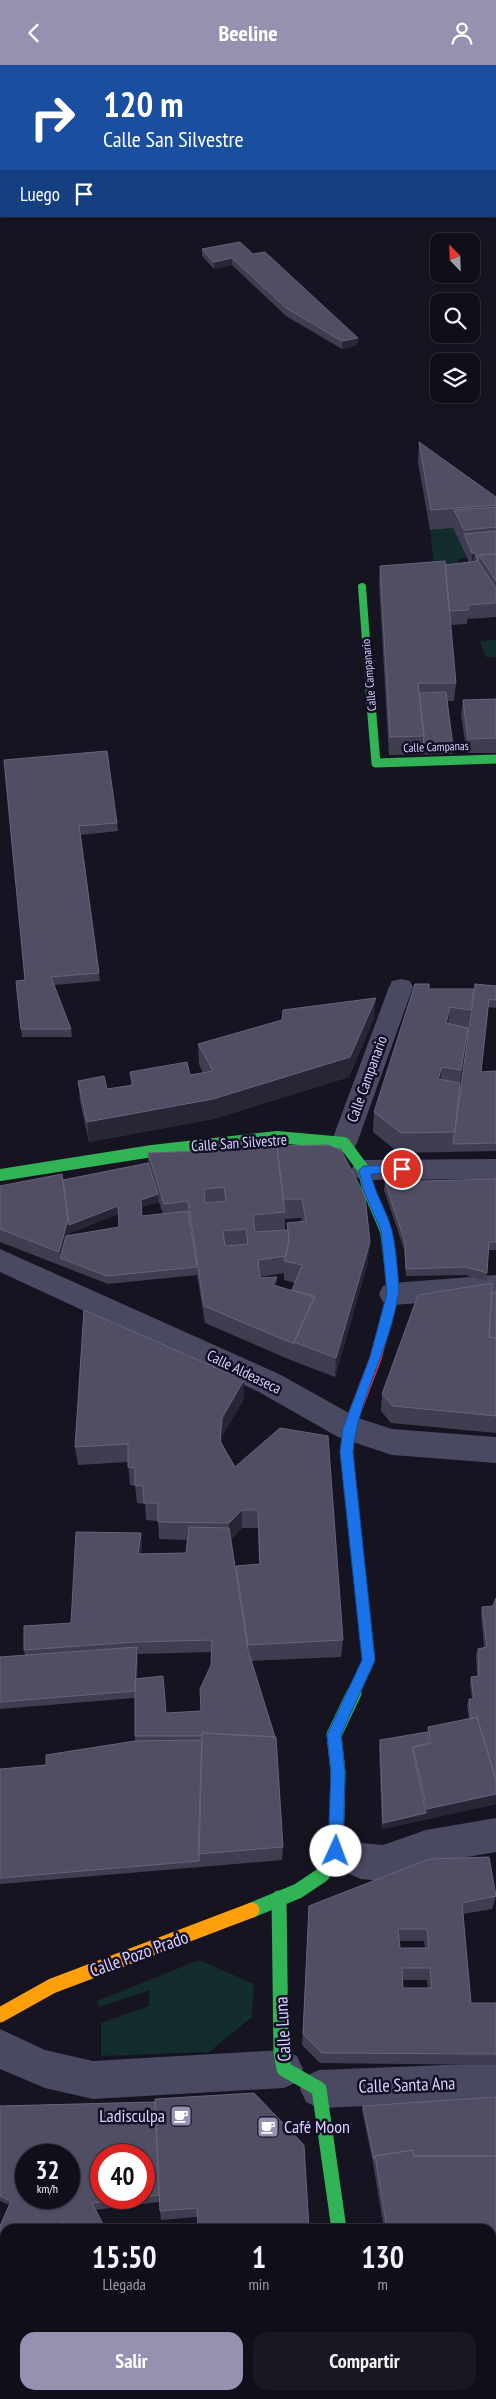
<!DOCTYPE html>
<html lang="es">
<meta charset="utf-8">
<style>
body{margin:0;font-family:"PT Sans Narrow",sans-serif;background:#191822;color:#f1f3f6;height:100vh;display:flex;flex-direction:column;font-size:19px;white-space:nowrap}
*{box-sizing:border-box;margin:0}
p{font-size:16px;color:#9c9ca2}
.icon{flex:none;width:28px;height:28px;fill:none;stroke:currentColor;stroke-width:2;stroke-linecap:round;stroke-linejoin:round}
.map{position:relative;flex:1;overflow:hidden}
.sheet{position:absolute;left:0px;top:2159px;width:496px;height:176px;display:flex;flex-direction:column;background:#100f19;border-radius:15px 15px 0 0;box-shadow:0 1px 4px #0004,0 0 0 1px #302f38}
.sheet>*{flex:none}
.top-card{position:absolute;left:0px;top:0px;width:496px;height:152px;box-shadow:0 1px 4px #0004,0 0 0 1px #302f38;background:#1a4fa0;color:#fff;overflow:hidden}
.needle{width:32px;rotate:337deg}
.fabs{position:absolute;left:430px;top:168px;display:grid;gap:10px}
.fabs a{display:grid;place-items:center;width:50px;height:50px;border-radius:10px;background:#100f19;box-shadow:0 1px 4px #0004,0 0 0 1px #302f38;font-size:25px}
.speed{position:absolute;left:15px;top:2079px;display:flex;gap:10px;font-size:25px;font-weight:700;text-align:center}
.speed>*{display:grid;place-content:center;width:65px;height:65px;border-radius:50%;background:#100f19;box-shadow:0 1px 4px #0004,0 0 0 1px #302f38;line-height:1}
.speed small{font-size:12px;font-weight:400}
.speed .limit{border:8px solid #d22;background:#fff;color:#111}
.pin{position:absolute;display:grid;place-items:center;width:42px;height:42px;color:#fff;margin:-21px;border:2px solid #fff;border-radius:50%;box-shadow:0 1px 5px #0007}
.me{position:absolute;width:55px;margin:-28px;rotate:2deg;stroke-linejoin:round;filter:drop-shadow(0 0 4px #0008)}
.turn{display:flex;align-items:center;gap:18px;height:105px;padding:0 20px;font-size:22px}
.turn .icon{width:65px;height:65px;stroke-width:2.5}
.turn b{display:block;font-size:35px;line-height:42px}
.then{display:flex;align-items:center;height:48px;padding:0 20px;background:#0003;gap:10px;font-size:19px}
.eta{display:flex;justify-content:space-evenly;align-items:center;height:85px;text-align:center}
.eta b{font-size:30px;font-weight:600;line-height:35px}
.action{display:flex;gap:10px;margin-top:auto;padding:10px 20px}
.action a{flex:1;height:58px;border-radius:15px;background:#9591b1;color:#fff;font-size:20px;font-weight:600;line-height:58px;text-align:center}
.action a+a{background:#191822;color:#f1f3f6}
header{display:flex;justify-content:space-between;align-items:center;height:65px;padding:0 20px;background:#9591b1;color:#fff;font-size:22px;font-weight:600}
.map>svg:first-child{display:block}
.green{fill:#132c2d}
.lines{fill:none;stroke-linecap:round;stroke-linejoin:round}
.street{fill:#4a4962;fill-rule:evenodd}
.fast-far3{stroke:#30b455;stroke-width:8}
.fast-far2{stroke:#30b455;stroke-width:9}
.fast-far1{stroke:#30b455;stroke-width:12}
.fast{stroke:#30b455;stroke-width:15}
.slow{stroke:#ff9f0a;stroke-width:15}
.jam{stroke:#e5322d;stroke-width:12}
.wall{fill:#403d50;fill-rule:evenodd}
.shaded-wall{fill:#282635}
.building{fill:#504e63;stroke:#66637b;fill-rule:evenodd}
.route{fill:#1a73e8;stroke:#114b97}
.labels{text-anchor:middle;stroke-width:5;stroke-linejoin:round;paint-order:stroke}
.far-street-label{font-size:12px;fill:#d9d4ff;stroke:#130f26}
.street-label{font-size:15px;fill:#d9d4ff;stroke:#130f26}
.near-street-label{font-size:18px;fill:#d9d4ff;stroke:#130f26}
.near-poi-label{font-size:18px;fill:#d9d4ff;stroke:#130f26;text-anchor:end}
</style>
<header><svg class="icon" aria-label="back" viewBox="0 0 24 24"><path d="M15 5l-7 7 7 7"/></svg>Beeline<svg class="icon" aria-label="person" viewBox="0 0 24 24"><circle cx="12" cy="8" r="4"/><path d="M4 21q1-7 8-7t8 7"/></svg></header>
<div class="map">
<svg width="496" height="2334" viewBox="0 0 496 2334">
<rect width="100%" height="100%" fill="#161421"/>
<!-- green -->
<path class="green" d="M453,463L467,493L458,494L459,501L434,502L430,465Z
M496,574V592H486L480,577Z
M199,1895L254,1919L252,1952L209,1987L101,1991V1958L149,1941L150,1925L99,1942L97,1936Z"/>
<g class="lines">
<!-- street -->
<path class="street" d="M401,914L410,916L413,922L357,1078L353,1085L344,1088L335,1085L331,1078L389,922L392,916Z
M496,1094V1114L364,1115L355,1112L351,1105L355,1098L364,1095Z
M0,1184L279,1309L358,1353L392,1364L496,1372V1398L392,1390L338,1372L259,1327L0,1207Z
M496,1210V1232L393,1240L383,1237L379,1229L383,1221L393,1218Z
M496,1753V1787L426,1799L383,1816L361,1814L324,1798L318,1786L324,1774L336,1769L361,1778L383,1780L426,1765Z
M0,1964L45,1985L93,1996L284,1985L297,1991L303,2004L297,2017L284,2023L93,2034L45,2023L0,2004Z
M496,1998V2036L319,2043L306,2037L300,2024L306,2011L319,2005Z
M491,2283L496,2284V2326L491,2325Z
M315,2330H357V2334H315Z"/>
<!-- fast-far3 -->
<path class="fast-far3" d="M362,522L370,628"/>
<!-- fast-far2 -->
<path class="fast-far2" d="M370,627L376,698L496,694"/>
<!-- fast-far1 -->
<path class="fast-far1" d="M0,1110L152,1086L277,1072L344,1078L364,1105L368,1124L386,1166L390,1198
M348,1407L369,1595L353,1629"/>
<!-- fast -->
<path class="fast" d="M279,1833L281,1987L284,2004L319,2024L339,2164
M252,1845L298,1826L322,1810L336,1786L338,1707L334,1670L354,1628"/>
<!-- slow -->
<path class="slow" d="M0,1950L52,1921L252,1845"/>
<!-- jam -->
<path class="jam" d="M348,1407L346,1387L349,1363L376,1292L393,1229L390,1198"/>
</g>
<!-- wall -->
<path class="wall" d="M202,184L253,189L358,273L357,280L342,284L286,251L232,200L214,204L202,191Z
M419,377L496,440V552L467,554V559L450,560L456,618L454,636H447L453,681V689L389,690L379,519L380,501L445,500L469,497L453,463L430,465L418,397Z
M496,634V688H467L461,650L463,635Z
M4,695L117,758L118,766L81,770L100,916L54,920L71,964L72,972H22L16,916L25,915Z
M475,919L496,921V943L488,942L481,1007L496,1006V1086L399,1088L373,1067L374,1047L429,924L471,944L460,1018L455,1067Z
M374,953L349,1012L213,1054L89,1077L80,1036L78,1016L107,1024L131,1020L130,1007L190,1010L203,1008L199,999L198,979Z
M277,1083L368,1197L335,1312L293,1296L205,1258L197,1210L108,1219L0,1177V1121L63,1115L148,1098V1088ZM159,1137L163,1149L142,1151L141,1142ZM118,1149L119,1162L69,1170L70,1168ZM301,1153L302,1157L287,1158V1165L271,1166L285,1165V1154ZM284,1208V1215L295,1218L292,1226L276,1221L277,1212L260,1213V1212Z
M496,1114V1185H489L486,1216L465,1210L406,1211L404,1184L384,1125L385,1117Z
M496,1227V1368L391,1358L381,1346L382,1329L492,1228Z
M244,1315V1334L222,1371V1379L235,1402L343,1575L341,1592L251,1596L283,1782L282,1795L0,1819V1704L46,1700L135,1676V1633L0,1644V1592L25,1590L24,1585L71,1558L141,1468L142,1480L141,1489L186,1488L187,1475L159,1474L158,1456L146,1455L145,1439L137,1438L135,1421L130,1420L128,1397L78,1400L75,1382ZM242,1463H258L259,1499L236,1501V1512L231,1474ZM212,1587L211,1600L201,1646L166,1648L137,1614L138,1589Z
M493,1541L496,1739L382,1764L379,1681L380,1675L427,1667L428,1662L469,1654L467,1640L469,1634H472L470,1619L471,1612L477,1611L476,1590L478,1584L484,1582L481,1549L482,1542Z
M496,1831L492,1844L463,1849L471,1938H496V2000L320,1998L302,1980L309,1841ZM399,1876H424L425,1883H400ZM402,1915H427L428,1923H403Z
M254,2028L197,2152L161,2155L159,2137L95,2145L104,2161L112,2164H5V2300L0,2298V2161L10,2140L0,2136V2041L155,2037Z
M496,2032V2282L491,2281V2164H384L373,2098L362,2045L363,2041Z
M83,2330H292L291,2334H93Z"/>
<!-- shaded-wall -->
<path class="shaded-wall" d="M232,193V200L214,204V197Z
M358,273L357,280L342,284V276Z
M472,488H475L474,502H471Z
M376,933L374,953L349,1012L213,1054L89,1077L87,1057L213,1034Z
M450,942L448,962L446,958Z
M442,1002L440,1022L438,1014Z
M158,1129L159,1137L141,1142V1135Z
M118,1141L119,1149L70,1168L63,1194L60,1193L59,1187L68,1154Z
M370,1177L368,1197L335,1312L336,1293Z
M277,1212L276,1230L273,1220Z
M244,1315V1334L222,1371L221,1394L220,1376L222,1353Z
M242,1445V1463L229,1475V1458Z
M141,1468L142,1480L139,1501L138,1489Z
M137,1582L138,1589L136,1633V1626Z
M496,1729V1739L382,1764L383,1758L426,1748L427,1744Z
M62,2157L65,2164H60Z"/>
<!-- building -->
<path class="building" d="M240,177L253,189L265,187L358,273L342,276L286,243L232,193L214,197L202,184Z
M419,377L496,432V440L431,445Z
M496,442V462L464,465L454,445Z
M496,466V489L479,490L478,496L475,488H472L464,469Z
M496,489V516L479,490Z
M445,496L456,618H418L424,671L390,672L380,501Z
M478,496L496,523V538L468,540V545L449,546L445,500Z
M446,627L453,681H423L424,671L419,628Z
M496,634V673L468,674L463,635Z
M107,686L117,758L79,761L99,908L51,912L71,964H21L16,916L25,915L4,695Z
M415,919H429V924H474L470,945L450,942L446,958L468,963L461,1005L442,1002L438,1014L460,1018L455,1067L401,1068L374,1047Z
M475,919L496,921V935L489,934L481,1007L496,1006V1078L453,1079Z
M376,933L350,992L213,1034L87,1057L78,1016L104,1011L107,1024L133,1020L130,1007L187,997L190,1010L213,1006L198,979L282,955L283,945Z
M328,1080L341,1085L365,1131L370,1177L336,1293L294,1277L315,1231L292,1225L302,1200L284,1196L289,1176L287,1158L306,1156L302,1134H283L277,1081Z
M277,1083L285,1147L253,1150L255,1167L288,1165L289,1176L286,1191L258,1195L260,1213L277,1212L273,1220L314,1232L294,1277V1279L204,1241L188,1136L164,1139L148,1088ZM224,1122L226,1136L205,1138L204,1124ZM246,1164L248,1179L225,1181L223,1166Z
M148,1098L158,1129L141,1135L142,1151L188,1146L197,1202L107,1211L60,1193L66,1171L119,1162L118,1141L69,1160L63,1115Z
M62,1109L68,1154L59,1187L0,1164V1121Z
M496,1114V1177H489L487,1208L466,1202L406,1204L405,1177L385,1117Z
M492,1218L489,1272L496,1273V1351L393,1341L382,1329L418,1230Z
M496,1227V1273L489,1272L492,1228Z
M84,1245L244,1315L222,1353L220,1376L235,1402L280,1363L328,1371L343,1575L248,1580L236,1501L260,1499L258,1445H242L229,1458L158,1457V1438H144L143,1421L135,1420V1403L128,1402V1379L75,1382Z
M189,1462L229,1463L248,1585L275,1672L202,1668V1671H135V1614L163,1611L166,1648L201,1646L200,1624L211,1600L212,1575L136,1577L24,1585V1561L71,1558L76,1467L141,1468L138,1489L186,1488Z
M496,1533V1715L477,1652L471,1654L469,1634H474L471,1612L479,1611L478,1584L487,1582L482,1542L493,1541Z
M137,1582L135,1626L0,1637V1592Z
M477,1652L496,1715V1729L427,1744L413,1682L431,1678L428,1662Z
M427,1667L429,1678L413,1682V1687L426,1748L383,1758L380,1675Z
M202,1668L276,1672L283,1782L198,1789Z
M202,1675L199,1796L0,1813V1704L46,1700V1690L135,1676Z
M489,1792L496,1831L462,1838L471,1938H496V1989L322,1988L303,1969L309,1841L429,1794ZM398,1864H427L429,1883H400ZM402,1903H430L432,1923H403Z
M254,2028L304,2080L309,2164H198L197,2143L160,2146L155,2034Z
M496,2032V2091H414L413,2085L375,2091L374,2094L363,2041Z
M155,2037L159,2130L144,2132V2090H101V2132H141L92,2138L104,2161L112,2164H81L62,2157L60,2164H5V2297L0,2295V2161L11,2136L0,2131V2041ZM26,2090H69V2132H26Z
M413,2085L414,2091H496V2276H491V2164H387L375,2091Z
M91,2330H199L198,2334H101Z
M200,2330H292L291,2334H199Z"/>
<!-- route -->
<path class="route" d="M402,1100L407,1104L406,1107L371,1109C375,1129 387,1146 392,1166C395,1177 400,1219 398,1230C390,1284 358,1333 353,1387L375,1595L341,1670L345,1707L343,1786L341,1791L336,1793L330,1791L328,1786L331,1707L327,1670L362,1595L340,1387L343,1363L370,1292L387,1228L381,1166L363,1124L359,1105L364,1101Z"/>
<!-- icons -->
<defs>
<g id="cafe-square" transform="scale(1.125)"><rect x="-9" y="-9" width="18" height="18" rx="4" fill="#9591b1" stroke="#130f26"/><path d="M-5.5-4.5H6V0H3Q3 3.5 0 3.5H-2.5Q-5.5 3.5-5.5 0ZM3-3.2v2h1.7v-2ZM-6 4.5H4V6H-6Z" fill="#fff"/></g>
</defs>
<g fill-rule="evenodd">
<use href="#cafe-square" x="181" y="2051"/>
<use href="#cafe-square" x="268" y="2062"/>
</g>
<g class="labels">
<!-- far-street labels -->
<g class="far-street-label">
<text transform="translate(369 610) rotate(-95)" y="4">Calle Campanario</text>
<text transform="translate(436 682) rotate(-2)" y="4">Calle Campanas</text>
</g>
<!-- street labels -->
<g class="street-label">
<text transform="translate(367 1014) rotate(-70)" y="5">Calle Campanario</text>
<text transform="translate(239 1078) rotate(-4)" y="5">Calle San Silvestre</text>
<text transform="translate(244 1307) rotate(26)" y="5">Calle Aldeaseca</text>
</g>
<!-- near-street labels -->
<g class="near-street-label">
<text transform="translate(139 1889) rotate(-20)" y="6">Calle Pozo Prado</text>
<text transform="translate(283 1964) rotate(-93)" y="6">Calle Luna</text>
<text transform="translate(407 2020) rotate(-2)" y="6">Calle Santa Ana</text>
</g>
<!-- near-poi labels -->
<g class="near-poi-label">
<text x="165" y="2057">Ladisculpa</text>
<text x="284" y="2068" text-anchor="start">Café Moon</text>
</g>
</g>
</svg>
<div class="fabs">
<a><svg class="needle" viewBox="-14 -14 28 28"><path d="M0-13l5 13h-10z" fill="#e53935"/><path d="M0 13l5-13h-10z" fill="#9c9ca2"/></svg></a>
<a><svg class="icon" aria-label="search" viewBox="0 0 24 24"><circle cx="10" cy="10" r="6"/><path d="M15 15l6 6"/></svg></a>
<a><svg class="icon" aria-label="layers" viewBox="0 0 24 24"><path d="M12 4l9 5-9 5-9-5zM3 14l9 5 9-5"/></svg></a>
</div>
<div class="speed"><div>32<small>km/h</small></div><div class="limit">40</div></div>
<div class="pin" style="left:402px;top:1104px;background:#d93025"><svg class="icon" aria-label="arrive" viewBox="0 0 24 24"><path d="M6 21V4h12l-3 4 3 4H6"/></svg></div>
<svg class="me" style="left:336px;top:1786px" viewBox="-20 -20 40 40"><circle r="19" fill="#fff"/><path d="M0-13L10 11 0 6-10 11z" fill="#1a73e8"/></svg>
<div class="top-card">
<div class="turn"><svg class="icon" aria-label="right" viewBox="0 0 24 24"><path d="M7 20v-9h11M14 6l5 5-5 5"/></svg><div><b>120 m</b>Calle San Silvestre</div></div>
<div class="then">Luego<svg class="icon" aria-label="arrive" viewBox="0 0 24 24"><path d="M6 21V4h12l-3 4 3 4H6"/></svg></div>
</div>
<section class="sheet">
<div class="eta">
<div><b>15:50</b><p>Llegada</p></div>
<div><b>1</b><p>min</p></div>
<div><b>130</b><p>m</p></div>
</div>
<div class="action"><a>Salir</a><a>Compartir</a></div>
</section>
</div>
